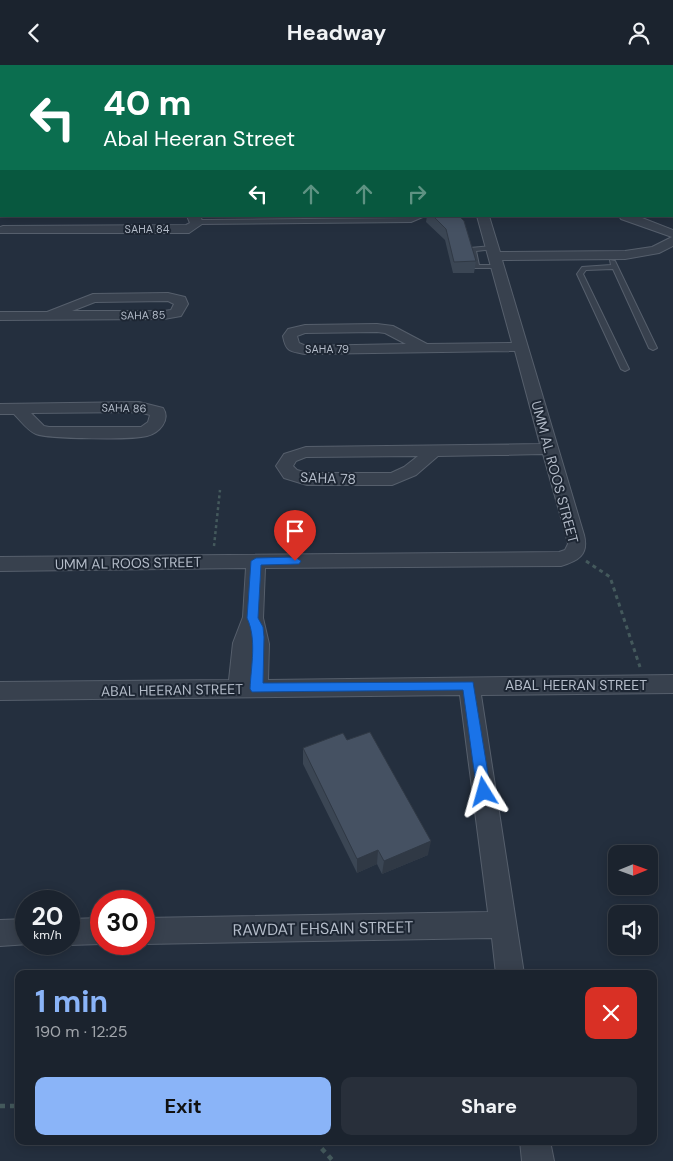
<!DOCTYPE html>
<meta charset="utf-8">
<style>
body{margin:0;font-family:"DM Sans",sans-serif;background:#282f3a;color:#f1f3f6;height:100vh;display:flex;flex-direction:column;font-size:19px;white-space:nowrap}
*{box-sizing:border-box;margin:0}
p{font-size:16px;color:#a0a4aa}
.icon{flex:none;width:28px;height:28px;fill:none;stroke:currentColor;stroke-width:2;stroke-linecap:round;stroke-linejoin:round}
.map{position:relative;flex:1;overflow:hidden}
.details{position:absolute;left:15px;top:905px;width:642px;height:175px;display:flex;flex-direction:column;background:#1b232e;border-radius:10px;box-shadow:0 2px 12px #0003,0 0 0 1px #39404a}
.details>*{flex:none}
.banner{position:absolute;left:0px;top:0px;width:674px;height:152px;box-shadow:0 2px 12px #0003,0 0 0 1px #39404a;background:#0b6e4f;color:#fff;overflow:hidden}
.needle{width:32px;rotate:89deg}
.buttons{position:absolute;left:608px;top:780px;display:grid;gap:10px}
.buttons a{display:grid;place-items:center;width:50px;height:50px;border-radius:10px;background:#1b232e;box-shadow:0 2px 12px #0003,0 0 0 1px #39404a;font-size:25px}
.speed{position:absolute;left:15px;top:825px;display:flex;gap:10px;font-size:25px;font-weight:700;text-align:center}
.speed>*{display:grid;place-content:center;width:65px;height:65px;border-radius:50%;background:#1b232e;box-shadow:0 2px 12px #0003,0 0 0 1px #39404a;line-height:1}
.speed small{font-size:12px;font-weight:400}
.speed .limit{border:8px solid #d22;background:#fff;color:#111}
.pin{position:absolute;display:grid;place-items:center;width:42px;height:42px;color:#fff;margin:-51px -21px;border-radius:50% 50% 50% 0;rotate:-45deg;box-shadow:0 0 5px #0007}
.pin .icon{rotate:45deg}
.me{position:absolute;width:55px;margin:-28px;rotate:352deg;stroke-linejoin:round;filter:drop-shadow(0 0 4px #0008)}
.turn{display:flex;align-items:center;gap:18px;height:105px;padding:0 20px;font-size:22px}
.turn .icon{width:65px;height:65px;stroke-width:2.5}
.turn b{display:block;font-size:35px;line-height:42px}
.lanes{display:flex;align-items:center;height:48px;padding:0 20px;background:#0003;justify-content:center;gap:25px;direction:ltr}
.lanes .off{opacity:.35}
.round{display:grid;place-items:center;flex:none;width:52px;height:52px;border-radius:10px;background:#282f3a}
.overview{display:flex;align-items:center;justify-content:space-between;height:85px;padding:0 20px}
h1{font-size:30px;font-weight:700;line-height:38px;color:#8ab4f8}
.action{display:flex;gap:10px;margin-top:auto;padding:10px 20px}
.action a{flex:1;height:58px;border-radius:10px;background:#8ab4f8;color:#111;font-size:20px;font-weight:700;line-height:58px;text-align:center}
.action a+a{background:#282f3a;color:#f1f3f6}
header{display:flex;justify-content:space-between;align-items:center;height:65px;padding:0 20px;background:#1b232e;font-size:22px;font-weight:700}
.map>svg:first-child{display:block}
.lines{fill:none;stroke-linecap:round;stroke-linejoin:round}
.lane-casing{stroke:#565f6c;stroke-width:2}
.street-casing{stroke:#565f6c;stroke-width:2}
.path-far3{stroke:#44595c;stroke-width:1;stroke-dasharray:2 2;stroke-linecap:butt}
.path-far2{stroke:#44595c;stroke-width:2.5;stroke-dasharray:3 3;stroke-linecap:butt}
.path-far1{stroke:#44595c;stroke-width:3;stroke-dasharray:4 4;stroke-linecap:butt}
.path{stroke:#44595c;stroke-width:4.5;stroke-dasharray:5 5;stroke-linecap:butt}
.lane{fill:#38414e;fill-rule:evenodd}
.street{fill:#38414e;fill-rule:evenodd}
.wall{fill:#3b4654}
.shaded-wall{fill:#303945}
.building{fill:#455162;stroke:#303945}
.route{fill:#1a73e8;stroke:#114b97}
.labels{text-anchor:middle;stroke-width:4;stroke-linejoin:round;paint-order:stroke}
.far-street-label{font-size:11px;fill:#b4bcc9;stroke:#1d2633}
.street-label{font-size:14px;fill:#b4bcc9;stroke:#1d2633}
.near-street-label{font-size:16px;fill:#b4bcc9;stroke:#1d2633}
</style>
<header><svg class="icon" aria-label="back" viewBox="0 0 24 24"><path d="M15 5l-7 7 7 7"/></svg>Headway<svg class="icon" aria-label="person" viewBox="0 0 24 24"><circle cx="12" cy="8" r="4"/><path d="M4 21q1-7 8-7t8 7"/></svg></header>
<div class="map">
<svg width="673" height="1096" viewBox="0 0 673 1096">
<rect width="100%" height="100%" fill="#242f3e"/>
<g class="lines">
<!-- lane casing -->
<g class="lane-casing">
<path id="lane" d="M672,18H673V20H672Z
M416,151H425L411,157L197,159L194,157L197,155L410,153Z
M492,181L494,182V184L476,186L479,200H497L500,202L499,203H474L470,183Z
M610,195L615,196L657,283L653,285L649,283L613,204L586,205L583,209L629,304L625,306L621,304L577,209L582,202L611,200Z"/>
</g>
<!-- street casing -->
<g class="street-casing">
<path id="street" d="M227,0H235V1H227Z
M508,0H516V1H508Z
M187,151H201L202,159L189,168H0V162L3,161L186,160L190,158Z
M477,151H489L500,187L625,186L652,182L672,172L621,154L619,151H637L673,165V181L659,188L625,194L502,195L584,470C589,490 578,496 561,501L265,503L263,553L269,579L268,615L673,610V628L481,630L524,909H496L492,873L144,879H143L144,853L488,847L460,630L0,635V617L229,615L233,578L243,552L246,503L0,506V492L559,487L565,485L568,479L566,470L543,389L438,391L416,410L392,420H307L284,413L276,401L284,389L306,382L540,379L515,286L305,289C290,286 286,287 283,271L288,264L305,260L377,259L393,261L427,279L512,278ZM377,267L385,268L406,279L306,281L299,278L297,271L305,268ZM418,391L404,402L391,408H307L297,405L293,401L296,396L306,392Z
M168,228L185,232L188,239L181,251L164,254L0,255V247H47L93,229ZM168,236L174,239L171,245L164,246H72L95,237Z
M139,337L163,343C171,355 159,368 147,371C133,375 49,374 36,369C28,366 20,355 14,349H0V339ZM139,347L150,350L148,357L141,362H49L44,361L31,348Z
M101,853L102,879L69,880L66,879H69V854Z
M26,854V879H29L0,881V855Z
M520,1076H550L554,1096H522Z"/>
</g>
<!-- path-far3 -->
<path class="path-far3" d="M0,39L1,34"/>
<!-- path-far2 -->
<path class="path-far2" d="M214,481L220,425"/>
<!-- path-far1 -->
<path class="path-far1" d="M586,496L610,512L640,602"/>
<!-- path -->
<path class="path" d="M0,1041H19
M315,1076L333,1096"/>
<!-- lane -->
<use href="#lane" class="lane"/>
<!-- street -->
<use href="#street" class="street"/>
</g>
<!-- wall -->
<path class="wall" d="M427,151H459L476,196L474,208H453L445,175L426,157Z
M303,683L428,790L382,809L377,799L357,808L303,699Z"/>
<!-- shaded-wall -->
<path class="shaded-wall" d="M431,776L428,790L382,809L384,796Z
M378,785L377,799L357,808V794Z"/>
<!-- building -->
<path class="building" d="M433,151H459L464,156L476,196L454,197L446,164Z
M370,667L431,776L384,796L378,785L357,794L303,683L343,668L347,675Z"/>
<!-- route -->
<path class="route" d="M295,492L301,496L299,499L261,500L258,553L263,562L264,572L263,618L473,617L491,727L489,732L484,733L479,732L477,727L463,625L252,627L250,624C251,601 257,574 247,553L251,496L256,493Z"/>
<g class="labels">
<!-- far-street labels -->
<g class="far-street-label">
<text x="147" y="168">SAHA 84</text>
<text transform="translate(143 250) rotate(-1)" y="4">SAHA 85</text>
<text x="327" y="288">SAHA 79</text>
<text transform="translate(124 343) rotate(1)" y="4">SAHA 86</text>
</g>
<!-- street labels -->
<g class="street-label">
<text transform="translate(555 407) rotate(75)" y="5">UMM AL ROOS STREET</text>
<text transform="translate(328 413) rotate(2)" y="5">SAHA 78</text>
<text transform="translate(128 498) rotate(-1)" y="5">UMM AL ROOS STREET</text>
<text x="576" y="625">ABAL HEERAN STREET</text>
<text transform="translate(172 625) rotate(-1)" y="5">ABAL HEERAN STREET</text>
</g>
<!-- near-street labels -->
<g class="near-street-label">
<text transform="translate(323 863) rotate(-1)" y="6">RAWDAT EHSAIN STREET</text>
</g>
</g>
</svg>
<div class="buttons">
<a><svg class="needle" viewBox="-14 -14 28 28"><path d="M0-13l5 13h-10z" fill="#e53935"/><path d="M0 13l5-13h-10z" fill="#a0a4aa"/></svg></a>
<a><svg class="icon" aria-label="sound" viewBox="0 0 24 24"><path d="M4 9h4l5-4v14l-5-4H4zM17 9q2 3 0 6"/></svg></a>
</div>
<div class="speed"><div>20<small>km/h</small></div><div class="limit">30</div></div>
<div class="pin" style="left:295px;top:496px;background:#d93025"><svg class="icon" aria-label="arrive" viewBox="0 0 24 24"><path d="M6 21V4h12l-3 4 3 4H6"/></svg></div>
<svg class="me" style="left:484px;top:727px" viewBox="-20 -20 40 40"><path d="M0-17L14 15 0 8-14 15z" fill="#1a73e8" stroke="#fff" stroke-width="4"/></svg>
<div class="banner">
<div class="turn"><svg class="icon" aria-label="left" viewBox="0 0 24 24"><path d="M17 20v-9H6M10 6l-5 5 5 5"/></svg><div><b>40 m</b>Abal Heeran Street</div></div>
<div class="lanes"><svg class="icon" aria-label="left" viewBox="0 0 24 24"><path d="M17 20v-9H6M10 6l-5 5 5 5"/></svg><svg class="icon off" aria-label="ahead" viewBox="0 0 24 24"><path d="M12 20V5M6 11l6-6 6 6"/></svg><svg class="icon off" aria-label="ahead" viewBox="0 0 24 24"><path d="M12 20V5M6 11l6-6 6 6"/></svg><svg class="icon off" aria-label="right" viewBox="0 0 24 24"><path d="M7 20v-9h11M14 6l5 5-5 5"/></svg></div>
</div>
<section class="details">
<div class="overview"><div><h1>1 min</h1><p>190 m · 12:25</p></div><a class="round" style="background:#d93025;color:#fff"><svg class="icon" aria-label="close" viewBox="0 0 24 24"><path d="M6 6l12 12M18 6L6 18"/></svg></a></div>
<div class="action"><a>Exit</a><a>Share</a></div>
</section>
</div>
